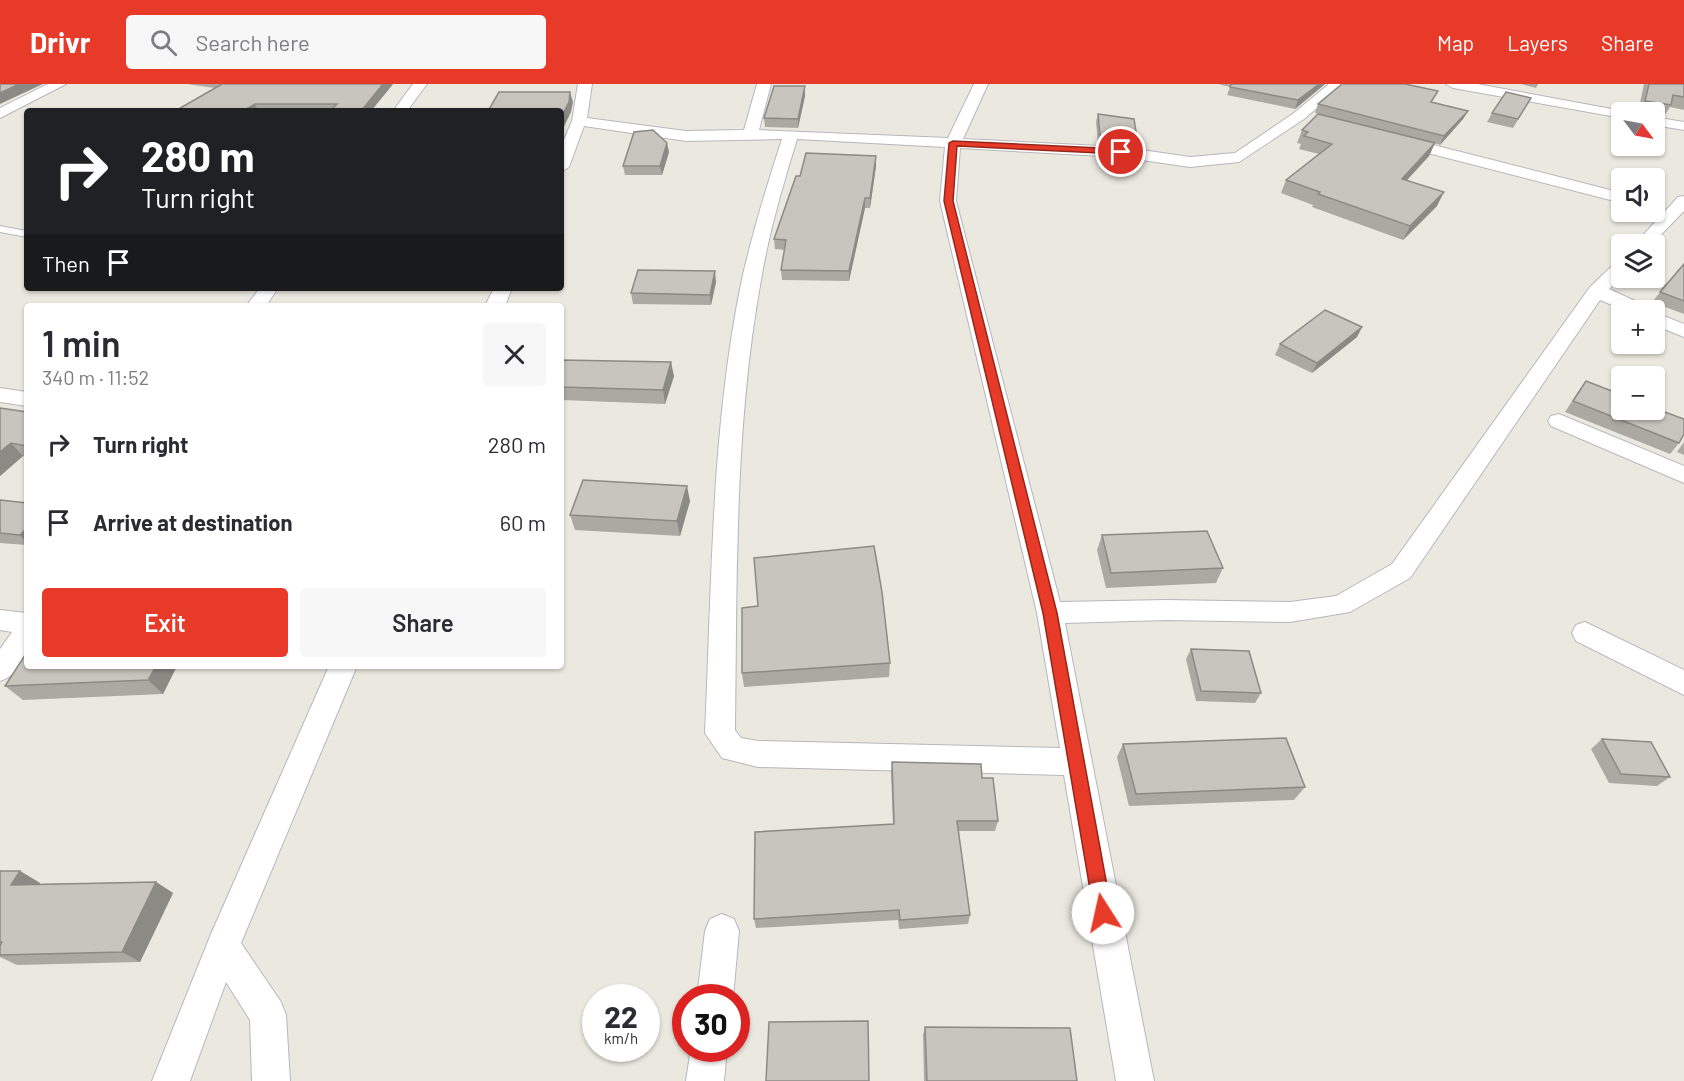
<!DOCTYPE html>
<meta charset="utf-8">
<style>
body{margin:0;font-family:Barlow,sans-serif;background:#f7f7f7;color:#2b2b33;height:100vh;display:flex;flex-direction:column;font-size:22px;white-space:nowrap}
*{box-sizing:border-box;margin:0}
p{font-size:20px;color:#7c7c81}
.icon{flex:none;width:33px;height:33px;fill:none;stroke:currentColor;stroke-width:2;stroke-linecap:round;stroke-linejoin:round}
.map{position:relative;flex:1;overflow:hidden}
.sheet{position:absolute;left:24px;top:219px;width:540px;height:366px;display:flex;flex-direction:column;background:#fff;border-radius:6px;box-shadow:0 2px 4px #0004}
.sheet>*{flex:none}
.hud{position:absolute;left:24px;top:24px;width:540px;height:183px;border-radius:6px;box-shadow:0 2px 4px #0004;background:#202124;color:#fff;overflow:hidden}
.needle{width:39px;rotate:122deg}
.buttons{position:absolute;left:1611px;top:18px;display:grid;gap:12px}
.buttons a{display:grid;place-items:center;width:54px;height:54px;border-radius:6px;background:#fff;box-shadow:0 2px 4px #0004;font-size:30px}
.speed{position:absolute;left:582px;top:900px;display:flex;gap:12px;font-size:30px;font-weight:700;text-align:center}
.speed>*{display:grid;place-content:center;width:78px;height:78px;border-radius:50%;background:#fff;box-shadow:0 2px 4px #0004;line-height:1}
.speed small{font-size:15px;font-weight:400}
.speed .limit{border:9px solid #d22;background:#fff;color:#111}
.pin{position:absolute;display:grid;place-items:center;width:51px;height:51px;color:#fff;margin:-26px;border:3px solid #fff;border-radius:50%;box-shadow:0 2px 6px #0007}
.me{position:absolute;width:66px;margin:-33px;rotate:350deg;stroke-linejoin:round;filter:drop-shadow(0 0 4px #0008)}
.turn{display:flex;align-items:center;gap:21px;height:126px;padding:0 18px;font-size:27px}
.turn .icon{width:78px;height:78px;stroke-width:2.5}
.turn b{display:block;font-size:42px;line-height:51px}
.then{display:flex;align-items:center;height:57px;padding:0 18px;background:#0003;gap:12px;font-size:22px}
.round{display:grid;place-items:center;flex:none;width:63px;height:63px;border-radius:6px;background:#f7f7f7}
.head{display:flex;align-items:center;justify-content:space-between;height:102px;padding:0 18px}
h1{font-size:36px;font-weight:600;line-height:45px}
.cta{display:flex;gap:12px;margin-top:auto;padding:12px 18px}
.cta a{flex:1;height:69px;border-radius:6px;background:#e73a28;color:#fff;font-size:24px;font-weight:600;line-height:69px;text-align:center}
.cta a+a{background:#f7f7f7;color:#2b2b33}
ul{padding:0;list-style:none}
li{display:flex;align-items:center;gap:18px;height:78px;padding:0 18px}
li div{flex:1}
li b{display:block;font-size:22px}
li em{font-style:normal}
header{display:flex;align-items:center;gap:36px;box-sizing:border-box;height:84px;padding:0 30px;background:#e73a28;color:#fff}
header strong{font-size:28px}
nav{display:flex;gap:33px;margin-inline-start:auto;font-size:21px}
.search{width:420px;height:54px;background:#f7f7f7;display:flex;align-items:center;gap:15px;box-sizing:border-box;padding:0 21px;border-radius:6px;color:#7c7c81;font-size:22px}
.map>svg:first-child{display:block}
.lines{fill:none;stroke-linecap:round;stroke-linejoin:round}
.service-casing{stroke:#b5b7bc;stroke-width:2}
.minor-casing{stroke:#b5b7bc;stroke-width:2}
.service{fill:#fff;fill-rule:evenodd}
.minor{fill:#fff;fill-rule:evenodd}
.wall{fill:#aca9a3}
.shaded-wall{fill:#8c8a85}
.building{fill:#c8c5be;stroke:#8c8a85;stroke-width:1.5}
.route{fill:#e73a28;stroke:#96261a;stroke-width:1.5}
</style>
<header>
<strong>Drivr</strong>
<div class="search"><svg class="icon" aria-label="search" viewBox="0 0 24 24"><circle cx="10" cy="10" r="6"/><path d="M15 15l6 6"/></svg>Search here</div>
<nav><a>Map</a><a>Layers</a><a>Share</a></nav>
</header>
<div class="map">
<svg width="1684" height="997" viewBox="0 0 1684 997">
<rect width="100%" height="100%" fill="#ebe9df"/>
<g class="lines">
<g class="service-casing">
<polygon id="service" points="0,142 27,147 27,153 0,148"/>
</g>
<g class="minor-casing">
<g id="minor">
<polygon points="48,0 66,0 0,34 0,24"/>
<polygon points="413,0 427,0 407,27 393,27"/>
<path d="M578,0h14l-5,34 99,13 58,-1 13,-46h14l-12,46 189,8 26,-54h14l-25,55 158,8 69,10 45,-4 59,-40 35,-29h16l-41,35 -65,43 -49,5 -69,-10 -161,-9 -4,53 104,401 106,-2 124,2 46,-6 56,-32 198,-277 26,-25 6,-1v16l-13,12 37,17 3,4h-25l-24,-10 -190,278 -60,34 -60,10 -124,-2 -101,3 89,458h-38l-52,-306 -306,-8 -36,-9 -17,-25c7,-151 6,-306 37,-454 11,-48 25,-94 40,-140l-96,2 -102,-15 -15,41 -8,5v-25l11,-26zM797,55l148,8 -5,54 97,412 23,135 -302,-7 -17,-3 -6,-8c2,-150 -1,-302 26,-450 8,-48 22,-95 36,-141z"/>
<polygon points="1446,0 1477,0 1628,28 1622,28 1622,34 1453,4"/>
<polygon points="1654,33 1684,38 1684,46 1654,41"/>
<polygon points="1398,52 1622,109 1622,119 1393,60 1390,57 1393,54"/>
<polygon points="1684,112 1684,127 1652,160 1635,160 1678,113"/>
<polygon points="260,204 278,204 266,222 246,222"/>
<polygon points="494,204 512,204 505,222 485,222"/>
<polygon points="1654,228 1684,240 1684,253 1654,241"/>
<polygon points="0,304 27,308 27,322 0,318"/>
<polygon points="1559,330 1684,382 1684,399 1551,342 1548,337 1551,332"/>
<path d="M0,526l27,3c0,27 3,58 -27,68v-32l12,-17 -12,-2z"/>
<polygon points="1585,538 1684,586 1684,611 1576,557 1572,549 1576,541"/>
<polygon points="329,582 357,582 241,859 281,918 286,931 290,997 252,997 250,936 226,898 190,997 152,997 211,850"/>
<polygon points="722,830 734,835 739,847 733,914 697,914 705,847 710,835"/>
<polygon points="691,964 727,964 724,997 686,997"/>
</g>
</g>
<use href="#service" class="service"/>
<use href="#minor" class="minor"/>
</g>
<g class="wall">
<polygon points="186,0 393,0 371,27 175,27 215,4"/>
<polygon points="1218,0 1325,0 1295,25 1227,11 1230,3"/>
<polygon points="1521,0 1538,0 1536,4"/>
<polygon points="1644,0 1684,0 1684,26 1670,23 1664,32 1654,31 1654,28 1638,28"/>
<polygon points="805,2 805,12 798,44 765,43 764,34"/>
<polygon points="1432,18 1468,27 1463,35 1440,61 1435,59 1429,72 1407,96 1437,122 1403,156 1312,123 1313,121 1281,109 1286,96 1319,70 1299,65 1301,60 1297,59 1302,46 1350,38 1315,29 1318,20"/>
<polygon points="1526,23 1513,44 1487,38 1492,29"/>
<polygon points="1098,30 1137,54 1135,63 1098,60 1096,38"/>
<polygon points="669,68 662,91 625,91 623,82"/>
<polygon points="876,82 870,124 865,124 849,197 782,196 781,186 785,166 775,165 774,155 800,92"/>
<polygon points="1684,180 1684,230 1652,218"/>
<polygon points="716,198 711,221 633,220 631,209"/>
<polygon points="1362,243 1357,253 1312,289 1275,271 1280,260"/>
<polygon points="561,276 674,292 665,320 561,316"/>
<polygon points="1586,297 1679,359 1670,370 1565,328 1578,308"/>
<polygon points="0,324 27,328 27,373 23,372 0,392"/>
<polygon points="1684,358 1684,371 1677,368"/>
<polygon points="0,416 27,419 27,461 0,459"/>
<polygon points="690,417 680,452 575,446 570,431"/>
<polygon points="1102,451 1223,484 1216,499 1106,504 1097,466"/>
<polygon points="1191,565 1261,609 1255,619 1196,617 1186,575"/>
<polygon points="890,579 889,593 744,603 742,589"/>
<polygon points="27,582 177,582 163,610 23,616 5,602"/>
<polygon points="1602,655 1670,693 1657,702 1609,699 1591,665"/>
<polygon points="1123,660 1305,703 1294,716 1129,722 1117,673"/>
<polygon points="892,678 982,694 998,737 995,747 958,747 970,831 968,840 899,845 898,836 756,844 754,835 893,740 891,689"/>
<polygon points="0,787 20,787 40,799 39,800 156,798 173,809 140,878 17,881 0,873"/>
<polygon points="925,943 1077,997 924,997 923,951"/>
</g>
<g class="shaded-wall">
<polygon points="19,0 43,0 0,20 0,9"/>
<polygon points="383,0 393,0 371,27 361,27"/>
<polygon points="1319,0 1325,0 1295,25 1298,16"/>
<polygon points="805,2 805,12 798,44 798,35"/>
<polygon points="570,8 573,18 571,28 561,49 561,33"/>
<polygon points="255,20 258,27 243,27"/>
<polygon points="1468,27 1463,35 1440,61 1444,52"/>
<polygon points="667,59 669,68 662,91 660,82"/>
<polygon points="1435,59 1429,72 1396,108 1402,95"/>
<polygon points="876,72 876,82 870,124 870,114"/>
<polygon points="1444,108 1437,122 1403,156 1410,142"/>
<polygon points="865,114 865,124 849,197 849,187"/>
<polygon points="715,187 716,198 711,221 710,211"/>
<polygon points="1362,243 1357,253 1312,289 1317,279"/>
<polygon points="671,278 674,292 665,320 663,306"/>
<polygon points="11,359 23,372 0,392 0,368"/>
<polygon points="687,402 690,417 680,452 677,437"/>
<polygon points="27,444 27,459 20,451"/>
<polygon points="156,582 177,582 163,610 148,596"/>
<polygon points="20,787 40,799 32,812 11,801"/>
<polygon points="156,798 173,809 140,878 122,868"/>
</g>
<g class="building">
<polygon points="0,0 19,0 0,9"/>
<polygon points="222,0 383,0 361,27 330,27 337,20 255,20 243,27 175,27"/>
<polygon points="1231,0 1319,0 1298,16 1230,3"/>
<polygon points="1342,0 1405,0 1438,7 1431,18 1468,27 1444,52 1318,20"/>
<polygon points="1649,0 1684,0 1684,13 1673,11 1671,21 1645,17"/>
<polygon points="774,2 805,2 798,35 764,34"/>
<polygon points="499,8 570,8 569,18 561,33 561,27 488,27"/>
<polygon points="1506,8 1531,14 1518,35 1492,29"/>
<polygon points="1098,30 1134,35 1137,54 1100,51"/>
<polygon points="1318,30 1435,59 1402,95 1444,108 1410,142 1318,110 1320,108 1286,96 1332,60 1304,52 1308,48 1302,46"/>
<polygon points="653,46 667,59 660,82 623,82 634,48"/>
<polygon points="806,69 876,72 870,114 865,114 849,187 781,186 786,156 774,155 796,92 800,92"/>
<polygon points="1684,180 1684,217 1660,208"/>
<polygon points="638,186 715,187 710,211 631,209"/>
<polygon points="432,220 431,222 378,222"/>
<polygon points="1325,226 1362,243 1317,279 1280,260"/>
<polygon points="561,276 671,278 663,306 561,303"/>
<polygon points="1586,297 1622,311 1622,326 1654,326 1654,324 1684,335 1684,350 1679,359 1573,317"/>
<polygon points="0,324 27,328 27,362 11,359 0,368"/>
<polygon points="583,396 687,402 677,437 570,431"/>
<polygon points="0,416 27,419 27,444 20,451 0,449"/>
<polygon points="1207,447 1223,484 1111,489 1102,451"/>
<polygon points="874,462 882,508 890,579 742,589 742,524 758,522 754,474"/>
<polygon points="1191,565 1249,567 1261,609 1201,607"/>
<polygon points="27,568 27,582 156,582 148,596 5,602"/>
<polygon points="1286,654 1305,703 1136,710 1123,660"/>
<polygon points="1602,655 1651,658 1670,693 1621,690"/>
<polygon points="892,678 981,680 982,694 993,694 998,737 957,737 970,831 900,836 899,826 754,835 755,748 894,740"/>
<polygon points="0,787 20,787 11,801 156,798 122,868 0,871 0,862 2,858 0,858"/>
<polygon points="868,937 869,997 766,997 769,938"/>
<polygon points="925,943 1070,944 1077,997 927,997"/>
</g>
<polygon class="route" points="953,57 1121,65 1125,68 1121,70 957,62 953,117 1057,529 1112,829 1109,835 1103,838 1097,835 1094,829 1043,529 944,117 949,59"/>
</svg>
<div class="buttons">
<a><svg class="needle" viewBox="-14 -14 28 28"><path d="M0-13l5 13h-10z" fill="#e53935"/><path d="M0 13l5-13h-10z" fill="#7c7c81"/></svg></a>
<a><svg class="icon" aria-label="sound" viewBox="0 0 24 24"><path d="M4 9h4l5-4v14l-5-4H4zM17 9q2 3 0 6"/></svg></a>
<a><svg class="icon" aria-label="layers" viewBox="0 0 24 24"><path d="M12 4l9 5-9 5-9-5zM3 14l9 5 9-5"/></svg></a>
<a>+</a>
<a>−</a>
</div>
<div class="speed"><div>22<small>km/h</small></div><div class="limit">30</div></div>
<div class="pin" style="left:1121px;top:68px;background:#d93025"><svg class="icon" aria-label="arrive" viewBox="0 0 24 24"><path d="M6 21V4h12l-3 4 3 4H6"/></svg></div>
<svg class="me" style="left:1103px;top:829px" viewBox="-20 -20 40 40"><circle r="19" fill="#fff"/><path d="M0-13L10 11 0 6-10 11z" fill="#e73a28"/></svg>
<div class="hud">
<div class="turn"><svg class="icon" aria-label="right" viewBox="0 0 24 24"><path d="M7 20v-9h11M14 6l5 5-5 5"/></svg><div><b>280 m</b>Turn right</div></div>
<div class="then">Then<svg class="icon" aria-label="arrive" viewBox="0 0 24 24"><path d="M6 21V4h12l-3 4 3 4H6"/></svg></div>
</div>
<section class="sheet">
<div class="head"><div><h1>1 min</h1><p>340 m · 11:52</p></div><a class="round"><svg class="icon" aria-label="close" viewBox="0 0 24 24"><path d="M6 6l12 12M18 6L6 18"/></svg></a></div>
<ul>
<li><svg class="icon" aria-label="right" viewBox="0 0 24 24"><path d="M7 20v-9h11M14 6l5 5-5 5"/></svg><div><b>Turn right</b></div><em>280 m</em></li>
<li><svg class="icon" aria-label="arrive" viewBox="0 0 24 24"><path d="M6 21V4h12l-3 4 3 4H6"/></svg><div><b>Arrive at destination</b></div><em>60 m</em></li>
</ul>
<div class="cta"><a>Exit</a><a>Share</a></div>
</section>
</div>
